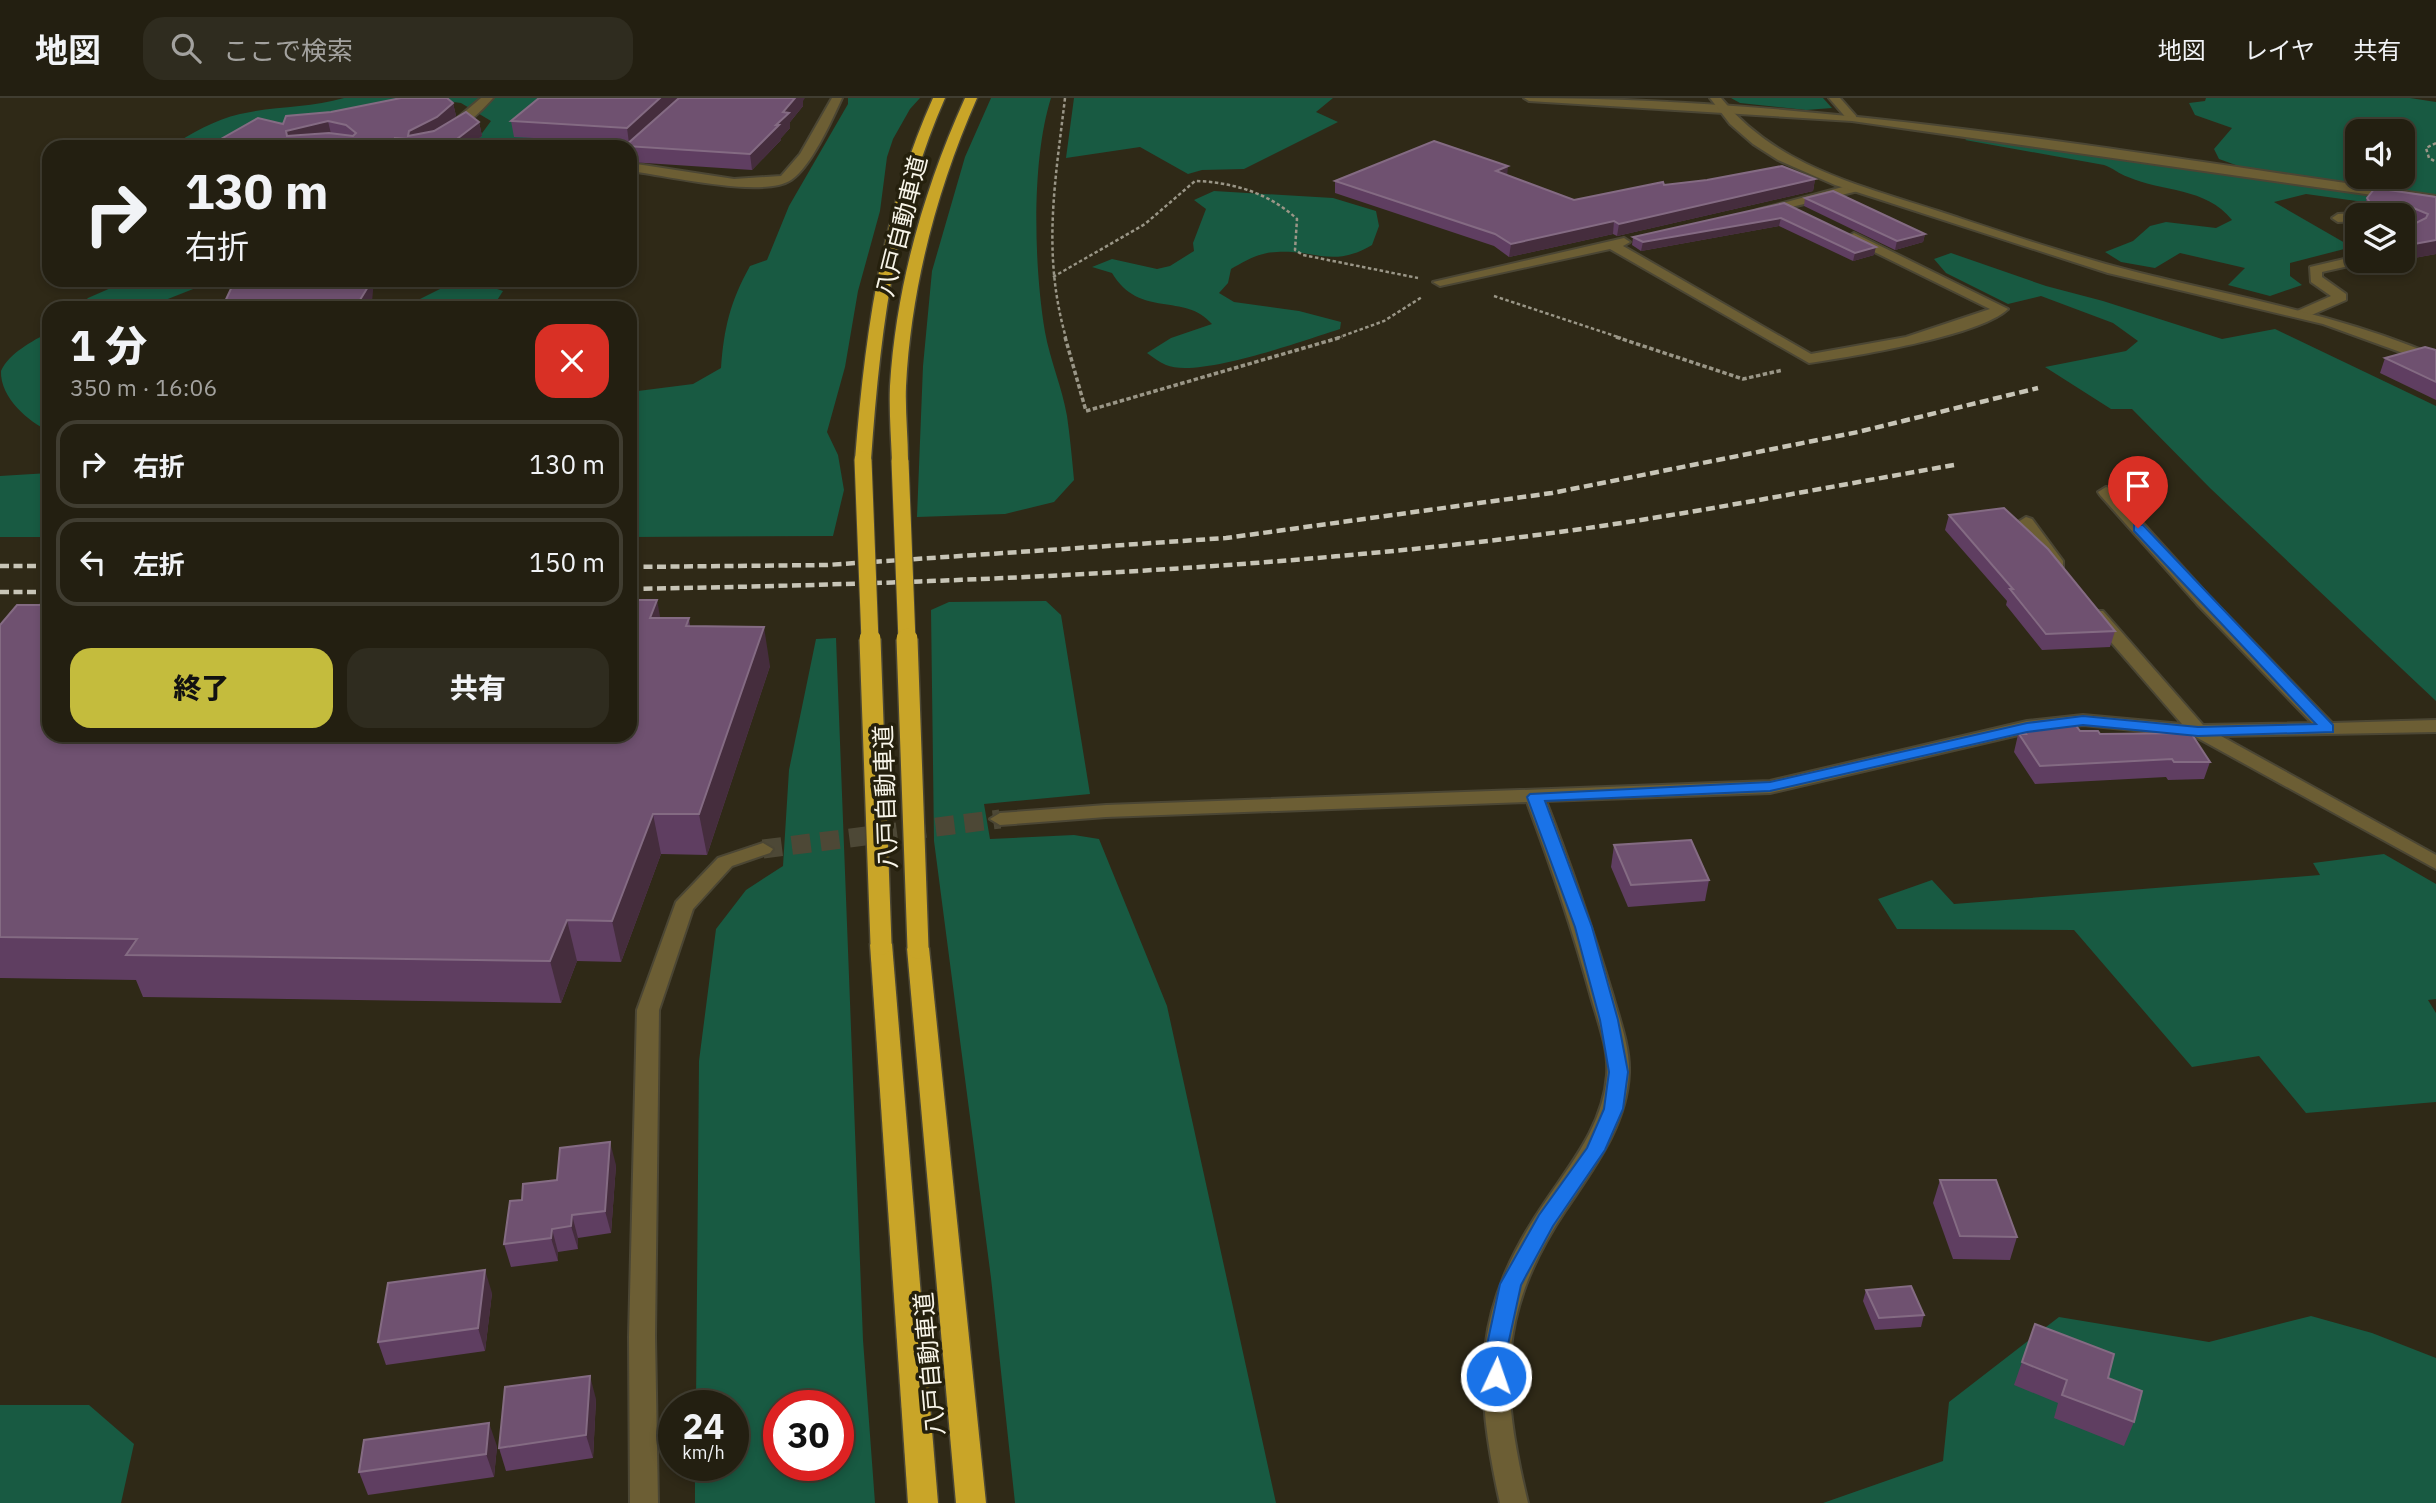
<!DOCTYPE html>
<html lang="ja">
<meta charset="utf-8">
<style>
body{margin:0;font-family:"IBM Plex Sans","Noto Sans JP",sans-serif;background:#2f2c1f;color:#f1f3f6;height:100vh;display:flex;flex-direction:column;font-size:26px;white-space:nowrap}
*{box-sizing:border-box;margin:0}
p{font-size:23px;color:#a3a29f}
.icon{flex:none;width:38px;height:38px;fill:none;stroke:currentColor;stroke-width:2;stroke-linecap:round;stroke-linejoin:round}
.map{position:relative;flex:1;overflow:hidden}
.panel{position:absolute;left:42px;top:203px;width:595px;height:441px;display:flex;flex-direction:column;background:#231f11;border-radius:21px;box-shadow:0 4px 10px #0003,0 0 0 2px #403d31}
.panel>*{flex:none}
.banner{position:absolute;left:42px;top:42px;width:595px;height:147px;border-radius:21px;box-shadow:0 4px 10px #0003,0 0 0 2px #403d31;background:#231f11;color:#f1f3f6;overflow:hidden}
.controls{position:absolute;left:2345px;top:21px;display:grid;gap:14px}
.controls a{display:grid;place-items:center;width:70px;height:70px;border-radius:14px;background:#231f11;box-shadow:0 4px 10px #0003,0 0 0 2px #403d31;font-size:35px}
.speed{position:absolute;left:658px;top:1292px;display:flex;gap:14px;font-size:35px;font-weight:700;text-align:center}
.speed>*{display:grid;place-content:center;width:91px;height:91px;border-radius:50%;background:#231f11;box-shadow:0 4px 10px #0003,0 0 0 2px #403d31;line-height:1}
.speed small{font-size:18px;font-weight:400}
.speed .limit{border:10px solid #d22;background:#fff;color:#111}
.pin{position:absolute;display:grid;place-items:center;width:60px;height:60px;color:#fff;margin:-72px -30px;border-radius:50% 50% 50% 0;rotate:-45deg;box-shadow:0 0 7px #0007}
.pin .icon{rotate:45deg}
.me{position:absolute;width:77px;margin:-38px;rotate:3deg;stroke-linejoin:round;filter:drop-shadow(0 0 5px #0008)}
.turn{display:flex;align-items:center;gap:24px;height:147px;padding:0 28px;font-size:32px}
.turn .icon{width:91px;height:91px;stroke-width:2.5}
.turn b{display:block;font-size:49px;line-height:60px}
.round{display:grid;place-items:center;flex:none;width:74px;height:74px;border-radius:21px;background:#2f2c1f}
.summary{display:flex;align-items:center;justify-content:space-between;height:119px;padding:0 28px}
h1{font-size:42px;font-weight:800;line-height:52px}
.cta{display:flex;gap:14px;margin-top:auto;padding:14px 28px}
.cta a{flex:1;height:80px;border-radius:21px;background:#c4bc3d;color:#111;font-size:28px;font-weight:800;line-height:80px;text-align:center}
.cta a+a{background:#2f2c1f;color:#f1f3f6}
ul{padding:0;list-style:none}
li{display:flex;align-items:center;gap:21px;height:88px;margin:0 14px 10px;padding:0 14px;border:4px solid #403d31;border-radius:21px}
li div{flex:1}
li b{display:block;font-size:26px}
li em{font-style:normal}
header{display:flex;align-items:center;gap:42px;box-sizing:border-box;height:98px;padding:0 35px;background:#231f11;border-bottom:2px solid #403d31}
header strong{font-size:33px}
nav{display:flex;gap:38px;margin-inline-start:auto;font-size:24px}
.search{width:490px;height:63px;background:#2f2c1f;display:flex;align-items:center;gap:18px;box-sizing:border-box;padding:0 24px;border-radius:21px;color:#a3a29f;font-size:26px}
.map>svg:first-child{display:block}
.green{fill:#185a42;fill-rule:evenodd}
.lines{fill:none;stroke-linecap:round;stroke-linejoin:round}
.minor-tunnel{stroke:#4d4836;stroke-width:19;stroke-dasharray:19 10;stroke-linecap:butt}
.service-casing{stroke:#4b4634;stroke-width:4}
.minor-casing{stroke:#4b4634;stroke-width:4}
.tertiary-casing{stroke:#4b4634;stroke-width:4}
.motorway-casing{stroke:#4b4634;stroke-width:3}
.path-far1{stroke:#9a9687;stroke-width:2.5;stroke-dasharray:3.5 2.5;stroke-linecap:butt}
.path{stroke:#9a9687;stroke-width:3.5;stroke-dasharray:4.5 2.5;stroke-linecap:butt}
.service{fill:#6c5e34;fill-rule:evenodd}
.minor{fill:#6c5e34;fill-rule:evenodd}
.tertiary{fill:#6c5e34;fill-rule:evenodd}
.motorway{fill:#c9a528;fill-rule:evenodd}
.rail{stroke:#c8c5b7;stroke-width:4.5;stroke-dasharray:9 4.5;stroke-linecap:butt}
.motorway-bridge-far1-casing{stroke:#4b4634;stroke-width:19;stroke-linecap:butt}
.motorway-bridge-casing{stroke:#4b4634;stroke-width:24;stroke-linecap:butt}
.motorway-bridge-far1{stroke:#c9a528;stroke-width:17}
.motorway-bridge{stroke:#c9a528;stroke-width:21}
.wall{fill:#5f3e61}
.shaded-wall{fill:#452d3d}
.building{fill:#6f5170;stroke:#846b83;stroke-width:2;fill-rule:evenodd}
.route{fill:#1a73e8;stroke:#114b97;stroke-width:2}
.labels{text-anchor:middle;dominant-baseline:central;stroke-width:7;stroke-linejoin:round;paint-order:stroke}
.street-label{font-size:24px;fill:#f8f5e9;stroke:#25200d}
</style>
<header>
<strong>地図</strong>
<div class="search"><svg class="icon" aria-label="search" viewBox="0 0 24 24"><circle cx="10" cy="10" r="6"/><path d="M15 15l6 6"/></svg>ここで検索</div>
<nav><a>地図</a><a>レイヤ</a><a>共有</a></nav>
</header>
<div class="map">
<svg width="2436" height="1405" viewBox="0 0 2436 1405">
<rect width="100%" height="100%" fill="#2f2917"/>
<g class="green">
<path d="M344,0h203l2,21 -13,23 15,5h-88l14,-7 14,-19 -30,-18 -30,-4 -132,25 -74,23h-55c22,-14 44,-27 70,-33 34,-8 70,-6 104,-16z"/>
<path d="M848,0h72l-10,11 -17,30 -6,18 -7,54 -22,80 -13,76 -18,65 11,23 6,35 -11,46 -203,1v-145l63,-8 28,-16c3,-40 9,-66 29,-102l17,-6 22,-54 59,-102z"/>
<path d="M991,0h60c-20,63 -17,169 -6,234 5,28 17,55 22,84 3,21 5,42 7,64l-20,22 -49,12 -88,3 6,-151 9,-95 33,-114z"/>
<polygon points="1074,0 1333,0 1316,14 1338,24 1244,71 1202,72 1188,76 1140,49 1066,60"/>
<polygon points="1731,0 1823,0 1832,10 1806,12 1740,5"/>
<path d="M2206,0h204l26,4v93l-192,-27 -25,-9 -5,-10 18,-21 -37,-13 -6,-12 16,-2zM2357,33h46v46h-46z"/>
<path d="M1970,39l466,68v7l-130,-18 -32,8 78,45 -62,16v13l12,9 -32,11 -42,-11 17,-17 -65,-15 -25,15 -34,-6 -16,-10 28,-11 17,-15 16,-4 50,6 16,-8c-26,-33 -70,-28 -104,-43 -9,-3 -15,-9 -24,-12l-139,-25z"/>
<path d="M1214,93l119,7 43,13 3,15 -7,19c-39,23 -55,5 -95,7 -17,0 -32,9 -46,17l-3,14 -9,10 15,9 65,9 42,11 -1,7c-35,11 -142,50 -174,36 -7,-3 -13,-8 -19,-12l24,-15 41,-14c-27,-32 -73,-5 -100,-51l-20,-6 20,-8 45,10 13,-3 24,-15 -1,-8 13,-34 -12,-9z"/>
<polygon points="1951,155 2046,188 2103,203 2222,241 2275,231 2436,308 2436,603 2210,390 2132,311 2111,311 2045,269 2126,253 2138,243 2113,225 2041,198 2008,206 1946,175 1934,161"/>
<polygon points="129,182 216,182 145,210 78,210 88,200"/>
<polygon points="454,184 480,185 503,193 492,210 402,210"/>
<path d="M49,234v99c-20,-9 -49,-33 -48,-60 8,-18 32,-30 48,-39z"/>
<polygon points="49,375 49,439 0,439 0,378"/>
<polygon points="1046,503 1061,517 1090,696 984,706 990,741 1074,737 1099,741 1167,908 1276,1405 1015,1405 991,1180 934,743 931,512 949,504"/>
<path d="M836,540l27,702 12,163h-180v-38h38v-60h-37l3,-344 17,-132 30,-39 37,-24 6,-96 27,-131zM779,1307h59v60h-59z"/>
<polygon points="2384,756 2436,786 2436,901 2428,902 2436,915 2436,1004 2306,1015 2259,958 2192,969 2074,832 1897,831 1878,801 1932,782 1954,806 2320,777 2313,765"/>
<polygon points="2311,1218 2372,1235 2436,1260 2436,1405 1823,1405 1943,1363 1949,1304 2059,1219 2209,1244"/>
<polygon points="0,1307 89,1307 134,1346 121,1405 0,1405"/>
</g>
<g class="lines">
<polyline class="minor-tunnel" points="763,751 1000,721"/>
<g class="service-casing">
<g id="service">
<path d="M481,0h12c-20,22 -49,49 -80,49l28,-15z"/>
<path d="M832,0h10c-10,22 -31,69 -51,82 -28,19 -127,-5 -161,-9v-8l104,16 47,-3 19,-22z"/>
<polygon points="1829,0 1840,0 1856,18 1856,22 1848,22"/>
<polygon points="2357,115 2362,117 2357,117 2357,123 2338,124 2332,120 2338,116"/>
<polygon points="2357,158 2362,165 2322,174 2322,179 2346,196 2346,202 2307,219 2297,219 2297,213 2331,198 2311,184 2310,169"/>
</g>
</g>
<g class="minor-casing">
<g id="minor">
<path d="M1524,0c306,0 610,56 912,98v8l-584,-83 -323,-20z"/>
<polygon points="1854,86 1860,90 1858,93 1763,116 1757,112"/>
<path d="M1854,135l154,76c-28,27 -157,48 -199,54l-199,-114 -170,37 -7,-4 191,-44 6,4 -7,4 188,108 95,-17 84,-28 -140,-69 -2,-3z"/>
<path d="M2106,389l6,2 97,107 123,127 104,-3v12l-215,4 215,119v14l-242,-133 -111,-11 -56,8 -257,60 -224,8c25,64 47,129 67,195 7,25 17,51 16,77 -2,53 -36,96 -64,138 -68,102 -65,176 -37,292h-28c-27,-123 -27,-195 45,-301 27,-40 58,-77 62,-127 2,-26 -9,-53 -16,-78 -18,-66 -40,-131 -64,-195l-421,15 -106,8 -10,-6 10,-6 106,-8 664,-24 257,-60 56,-6 99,9 -91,-105 -3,-4 3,-4h12l100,114 109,-2 -115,-119 -97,-109 -2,-3z"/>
<polygon points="2026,419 2032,421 2063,463 2063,469 2051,469 2018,424"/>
<polygon points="763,745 773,751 770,755 732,768 693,811 659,912 655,1239 658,1405 630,1405 629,1239 637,912 676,804 718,760"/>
</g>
</g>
<g class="tertiary-casing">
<path id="tertiary" d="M1710,0h11c55,68 137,87 217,113 67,22 134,45 202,62 101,25 201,42 296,83v9l-113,-41 -215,-51 -273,-88 -57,-25 -25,-16 -23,-20z"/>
</g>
<g class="motorway-casing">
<g id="motorway">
<path d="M933,0h12c-51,116 -65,236 -74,362l-8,5 -8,-5c10,-126 26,-246 78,-362z"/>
<path d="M965,0h12c-40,91 -66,189 -71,288 -1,25 2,50 2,75l-8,5 -8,-5c-1,-25 -3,-50 -2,-75 6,-100 34,-197 75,-288z"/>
<polygon points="881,839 889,841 892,846 938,1405 908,1405 870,846 873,841"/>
<polygon points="918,842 926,845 929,850 986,1405 956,1405 907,850 910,845"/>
</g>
</g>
<g class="path-far1">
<path d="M1065,0c-10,85 -23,156 1,240"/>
<polyline points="2436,45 2426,50 2429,60 2436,64"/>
<path d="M1053,179l92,-53 50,-43c37,1 74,12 102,38l-2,31 8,5 115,23"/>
<polyline points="1494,198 1621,240"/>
<polyline points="1337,240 1384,223 1422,199"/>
</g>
<g class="path">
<polyline points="1065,239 1086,313 1342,239"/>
<polyline points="1616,239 1743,281 1783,272"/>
</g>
<use href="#service" class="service"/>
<use href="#minor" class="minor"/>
<use href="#tertiary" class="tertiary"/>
<use href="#motorway" class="motorway"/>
<g class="rail">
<polyline points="0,468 49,468"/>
<polyline points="630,469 827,467 1226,440 1552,395 1858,334 2038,290"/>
<path d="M630,491c292,-5 585,-16 875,-50 151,-18 300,-48 449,-74"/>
<polyline points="0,494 49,494"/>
</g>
<g class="motorway-bridge-far1-casing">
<g id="motorway-bridge-far1">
<polyline points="863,362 870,543"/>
<polyline points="900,363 907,543"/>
</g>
</g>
<g class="motorway-bridge-casing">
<g id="motorway-bridge">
<polyline points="870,541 881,846"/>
<polyline points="907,541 918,850"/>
</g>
</g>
<use href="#motorway-bridge-far1" class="motorway-bridge-far1"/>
<use href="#motorway-bridge" class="motorway-bridge"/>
</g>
<g class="wall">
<polygon points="803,3 803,8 790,24 790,30 781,40 781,42 752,72 630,64 630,49 625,49 625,48 628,45 514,39 511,23"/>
<polygon points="453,5 456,18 447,26 479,24 482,38 467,49 207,49 283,26"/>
<polygon points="1507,77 1574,102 1664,87 1815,81 1813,93 1617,138 1613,136 1509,159 1494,148 1335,95 1335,83"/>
<polygon points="2436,99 2436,156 2403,162 2403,117 2357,117 2357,130 2351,127 2355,112 2363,110 2367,100"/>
<polygon points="1805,100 1925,136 1923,144 1895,152 1804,108"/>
<polygon points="1784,105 1874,157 1853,163 1779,128 1641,153 1632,147 1633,139"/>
<polygon points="2436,252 2436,302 2380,275 2385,260"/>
<polygon points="1949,417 2115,533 2110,549 2042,552 2006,507 2007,503 1945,432"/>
<polygon points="661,520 689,520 690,529 770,568 707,757 661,756 621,864 577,863 561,905 143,899 136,882 0,880 0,527"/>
<polygon points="2020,628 2100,636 2210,664 2204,681 2168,682 2166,679 2035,686 2014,654"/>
<polygon points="1614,747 1709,782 1705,803 1628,809 1611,769"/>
<polygon points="616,1067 611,1135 578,1140 578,1151 558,1154 558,1163 511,1169 504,1146 522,1102 557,1082"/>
<polygon points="1940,1082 2017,1139 2010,1162 1953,1161 1933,1105"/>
<polygon points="1866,1192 1924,1217 1921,1229 1875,1232 1863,1203"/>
<polygon points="492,1195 485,1253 386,1267 378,1244"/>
<polygon points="2035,1226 2108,1280 2134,1324 2124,1348 2054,1320 2058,1305 2014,1287"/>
<polygon points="596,1301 593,1360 506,1373 499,1350"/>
<polygon points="497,1348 494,1379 368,1397 359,1374"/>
</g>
<g class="shaded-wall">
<polygon points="660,0 679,0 629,45 627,30"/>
<polygon points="795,0 805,0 803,3 803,8 790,24 790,30 781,40 781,42 752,72 750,56 776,27 783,14"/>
<polygon points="453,5 456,18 440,32 409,41 409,33"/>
<polygon points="328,23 331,36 289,46 286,33"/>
<polygon points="479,24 482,38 467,49 454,49 453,44"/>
<polygon points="1508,68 1507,80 1496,73"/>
<polygon points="1815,81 1813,93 1617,138 1619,126"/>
<polygon points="1781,120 1779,128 1641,153 1643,144"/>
<polygon points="1614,123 1613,136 1509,159 1511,146"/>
<polygon points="1925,136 1923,144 1895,152 1897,143"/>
<polygon points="2436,142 2436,156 2403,162 2403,148"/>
<polygon points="1876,149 1874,157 1853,163 1855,155"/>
<polygon points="369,182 374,182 372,204 368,210 355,210"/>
<polygon points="657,502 664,540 650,520"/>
<polygon points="764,529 770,568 707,757 699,716"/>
<polygon points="653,716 661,756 621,864 612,823"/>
<polygon points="567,822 577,863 561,905 550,863"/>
<polygon points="610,1044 616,1067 611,1135 605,1113"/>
<polygon points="572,1117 578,1140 578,1151 571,1128"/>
<polygon points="552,1131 558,1154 558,1163 551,1140"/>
<polygon points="485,1172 492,1195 485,1253 478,1230"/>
<polygon points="590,1278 596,1301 593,1360 586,1337"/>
<polygon points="489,1325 497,1348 494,1379 486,1356"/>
</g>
<g class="building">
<path d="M401,0h46l6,5 -16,14 -28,14 -1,5 26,-5 32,-19 13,10 -26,20 -58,-4 1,9h-189l51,-29 25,6 3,-8 45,-4zM328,23l18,4 10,8 -3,3 -24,-3 -42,3 -1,-5z"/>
<polygon points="539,0 660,0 627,30 511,23"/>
<polygon points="679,0 795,0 783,14 789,15 776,27 779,27 750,56 625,48"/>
<polygon points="1434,43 1508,68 1496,73 1574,102 1663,84 1664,87 1707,82 1782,68 1815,81 1619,126 1614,123 1511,146 1495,136 1335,83"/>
<path d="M2375,90l61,9v43l-33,6v-31h-36l-12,-5 9,-2 1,-5 4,-2 -2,-3zM2406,107l22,9 -2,4 -18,9z"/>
<polygon points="1833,93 1925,136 1897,143 1805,100"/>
<polygon points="1784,105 1876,149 1855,155 1781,120 1643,144 1633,139"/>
<polygon points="235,182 369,182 368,189 355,210 222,210"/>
<polygon points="2425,249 2436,252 2436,284 2385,260"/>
<polygon points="2004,410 2048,451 2115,533 2046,536 2010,491 2013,491 1949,417"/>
<polygon points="49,497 49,637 630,637 630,502 657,502 650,520 689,520 686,528 764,529 699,716 653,716 612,823 567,822 550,863 126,857 137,841 0,839 0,527 17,507 40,507"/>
<polygon points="2075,626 2080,633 2098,633 2100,636 2191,635 2210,664 2174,664 2172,661 2040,668 2019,636 2026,636 2020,628"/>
<polygon points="1691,742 1709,782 1631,787 1614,747"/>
<polygon points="610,1044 605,1113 572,1117 571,1128 552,1131 551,1140 504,1146 510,1103 522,1102 523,1086 557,1082 560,1050"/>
<polygon points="1940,1082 1996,1082 2017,1139 1960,1138"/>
<polygon points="485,1172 478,1230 378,1244 388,1185"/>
<polygon points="1911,1188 1924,1217 1879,1220 1866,1192"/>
<polygon points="2035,1226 2114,1256 2108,1280 2142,1293 2134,1324 2062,1297 2067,1282 2022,1264"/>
<polygon points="590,1278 586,1337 499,1350 505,1289"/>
<polygon points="489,1325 486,1356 359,1374 364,1342"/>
</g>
<polygon class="route" points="2134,427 2143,427 2333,627 2333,634 2198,638 2083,627 2027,634 1770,693 1545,703 1592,829 1618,922 1628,974 1623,1011 1605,1052 1553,1128 1521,1187 1506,1256 1507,1278 1504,1284 1496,1286 1488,1284 1485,1256 1500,1186 1539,1117 1587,1050 1604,1011 1609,974 1600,922 1575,829 1527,699 1530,696 1770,684 2027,625 2083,618 2198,629 2316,626 2134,433"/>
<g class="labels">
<g class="street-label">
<text transform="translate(901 128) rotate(-76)">八戸自動車道</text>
<text transform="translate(885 699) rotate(-92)">八戸自動車道</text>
<text transform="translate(929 1266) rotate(-95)">八戸自動車道</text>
</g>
</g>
</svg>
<div class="controls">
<a><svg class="icon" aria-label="sound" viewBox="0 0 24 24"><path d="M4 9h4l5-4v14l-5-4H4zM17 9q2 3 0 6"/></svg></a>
<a><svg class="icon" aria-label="layers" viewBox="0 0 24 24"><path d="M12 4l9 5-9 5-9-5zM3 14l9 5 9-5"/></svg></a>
</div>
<div class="speed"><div>24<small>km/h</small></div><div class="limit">30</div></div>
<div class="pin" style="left:2138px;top:430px;background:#d93025"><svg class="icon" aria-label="arrive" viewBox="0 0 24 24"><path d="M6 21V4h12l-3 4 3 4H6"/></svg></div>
<svg class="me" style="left:1496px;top:1278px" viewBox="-20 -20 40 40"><circle r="17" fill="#1a73e8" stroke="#fff" stroke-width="3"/><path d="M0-11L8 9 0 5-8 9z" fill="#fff"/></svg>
<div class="banner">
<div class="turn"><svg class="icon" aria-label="right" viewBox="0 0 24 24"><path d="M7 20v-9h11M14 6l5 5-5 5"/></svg><div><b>130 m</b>右折</div></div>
</div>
<section class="panel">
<div class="summary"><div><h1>1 分</h1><p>350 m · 16:06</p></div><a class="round" style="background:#d93025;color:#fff"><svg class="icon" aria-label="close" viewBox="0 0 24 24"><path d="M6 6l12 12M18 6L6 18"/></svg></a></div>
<ul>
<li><svg class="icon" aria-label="right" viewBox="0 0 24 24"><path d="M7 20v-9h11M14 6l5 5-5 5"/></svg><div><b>右折</b></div><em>130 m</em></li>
<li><svg class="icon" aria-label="left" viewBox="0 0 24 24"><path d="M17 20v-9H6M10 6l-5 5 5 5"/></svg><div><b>左折</b></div><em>150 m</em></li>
</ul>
<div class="cta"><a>終了</a><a>共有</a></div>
</section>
</div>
